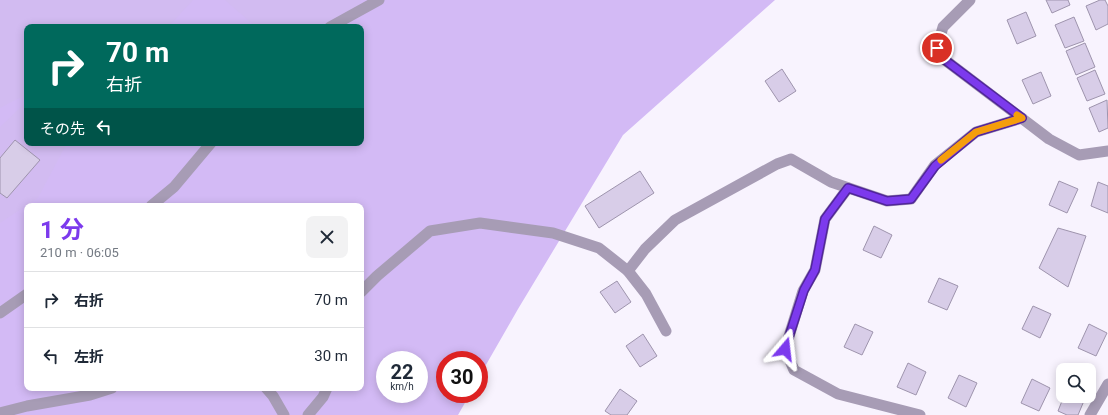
<!DOCTYPE html>
<html lang="ja">
<meta charset="utf-8">
<style>
body{margin:0;font-family:Roboto,"Noto Sans JP",sans-serif;background:#f2f2f3;color:#1f2937;height:100vh;display:flex;flex-direction:column;font-size:15px;white-space:nowrap}
*{box-sizing:border-box;margin:0}
p{font-size:13px;color:#747a83}
.icon{flex:none;width:22px;height:22px;fill:none;stroke:currentColor;stroke-width:2;stroke-linecap:round;stroke-linejoin:round}
.map{position:relative;flex:1;overflow:hidden}
.drawer{position:absolute;left:24px;top:203px;width:340px;height:188px;display:flex;flex-direction:column;background:#fff;border-radius:8px;box-shadow:0 2px 10px #0003}
.drawer>*{flex:none}
.banner{position:absolute;left:24px;top:24px;width:340px;height:122px;border-radius:8px;box-shadow:0 2px 10px #0003;background:#00695c;color:#fff;overflow:hidden}
.buttons{position:absolute;left:1056px;top:363px;display:grid;gap:8px}
.buttons a{display:grid;place-items:center;width:40px;height:40px;border-radius:8px;background:#fff;box-shadow:0 2px 10px #0003;font-size:20px}
.speed{position:absolute;left:376px;top:351px;display:flex;gap:8px;font-size:20px;font-weight:700;text-align:center}
.speed>*{display:grid;place-content:center;width:52px;height:52px;border-radius:50%;background:#fff;box-shadow:0 2px 10px #0003;line-height:1}
.speed small{font-size:10px;font-weight:400}
.speed .limit{border:6px solid #d22;background:#fff;color:#111}
.pin{position:absolute;display:grid;place-items:center;width:34px;height:34px;color:#fff;margin:-17px;border:2px solid #fff;border-radius:50%;box-shadow:0 1px 4px #0007}
.me{position:absolute;width:44px;margin:-22px;rotate:17deg;stroke-linejoin:round;filter:drop-shadow(0 0 3px #0008)}
.turn{display:flex;align-items:center;gap:14px;height:84px;padding:0 16px;font-size:18px}
.turn .icon{width:52px;height:52px;stroke-width:2.5}
.turn b{display:block;font-size:28px;line-height:34px}
.then{display:flex;align-items:center;height:38px;padding:0 16px;background:#0003;gap:8px;font-size:15px}
.round{display:grid;place-items:center;flex:none;width:42px;height:42px;border-radius:8px;background:#f2f2f3}
.head{display:flex;align-items:center;justify-content:space-between;height:68px;padding:0 16px}
h1{font-size:24px;font-weight:700;line-height:30px;color:#7c3aed}
ul{padding:0;list-style:none}
li{display:flex;align-items:center;gap:12px;height:56px;padding:0 16px;border-top:1px solid #e0e1e3}
li div{flex:1}
li b{display:block;font-size:15px}
li em{font-style:normal}
.map>svg:first-child{display:block}
.green{fill:#d2bbf1}
.forest{fill:#d3baf5;fill-rule:evenodd}
.building{fill:#d8cde8;stroke:#9e94ad}
.lines{fill:none;stroke-linecap:round;stroke-linejoin:round}
.minor{stroke:#a79cb5;stroke-width:11}
.route-casing{stroke:#51269a;stroke-width:10}
.route{stroke:#7c3aed;stroke-width:7}
.slow{stroke:#f59e0b;stroke-width:7}
</style>
<div class="map">
<svg width="1108" height="415" viewBox="0 0 1108 415">
<rect width="100%" height="100%" fill="#f8f3fe"/>
<polygon class="green" points="0,0 372,0 351,27 27,27 27,143 259,143 27,206 0,342"/>
<g class="forest">
<polygon points="193,0 225,0 256,27 168,27"/>
<path d="M362,0h413l-152,135 -105,174 -39,68v-17h-34v34h25l-12,21h-458v-192l38,-25 29,-55h294v-116h-18zM27,206h334v182h-334zM385,360h34v34h-34z"/>
<polygon points="27,94 27,101 0,127 0,108"/>
</g>
<g class="building">
<polygon points="1046,0 1068,0 1070,5 1052,13"/>
<polygon points="1100,0 1105,0 1108,6 1108,24 1096,30 1086,6"/>
<polygon points="1026,12 1036,36 1017,44 1007,20"/>
<polygon points="1074,17 1084,41 1065,48 1055,25"/>
<polygon points="1085,43 1095,67 1076,75 1066,51"/>
<polygon points="782,69 796,91 779,102 765,81"/>
<polygon points="1095,70 1105,94 1087,101 1077,78"/>
<polygon points="1041,72 1051,96 1033,104 1022,80"/>
<polygon points="1107,100 1108,128 1099,132 1089,108"/>
<polygon points="15,140 40,160 7,198 0,193 0,158"/>
<polygon points="640,171 654,193 599,228 585,206"/>
<polygon points="1059,181 1078,189 1067,213 1049,205"/>
<polygon points="1098,182 1108,186 1108,213 1091,206"/>
<polygon points="874,226 892,235 881,258 863,250"/>
<polygon points="1058,228 1086,236 1068,287 1039,268"/>
<polygon points="939,278 958,286 947,310 928,302"/>
<polygon points="617,281 631,302 615,313 600,292"/>
<polygon points="1033,306 1051,314 1040,338 1022,329"/>
<polygon points="855,324 873,332 862,355 844,347"/>
<polygon points="1089,324 1107,333 1096,356 1078,348"/>
<polygon points="643,334 657,356 640,367 626,346"/>
<polygon points="908,363 926,372 916,395 897,387"/>
<polygon points="959,375 977,383 966,407 948,398"/>
<polygon points="1032,379 1050,388 1039,411 1021,403"/>
<polygon points="620,389 637,401 627,415 611,415 605,411"/>
<polygon points="1064,396 1086,396 1078,415 1067,415 1058,411"/>
</g>
<g class="lines">
<g class="minor">
<polyline points="970,0 943,27 937,48 945,60 1049,139 1079,155 1108,151"/>
<polyline points="330,27 379,0"/>
<polyline points="848,188 825,219 815,270 803,291 785,349 794,370 838,394 920,415"/>
<polyline points="151,206 174,187 211,143"/>
<polyline points="628,271 645,249 675,220 777,164 791,159 831,182 887,201 911,199 935,165 976,132 1022,118"/>
<polyline points="361,292 377,276 430,231 480,223 553,233 599,248 628,271 646,294 666,331"/>
<polyline points="0,313 27,294"/>
<polyline points="266,388 273,396 284,415"/>
<polyline points="0,413 27,406 90,395 112,388"/>
<polyline points="308,415 323,397 327,388"/>
<polyline points="1090,415 1108,384"/>
</g>
</g>
<g class="lines">
<g class="route-casing">
<polyline id="route" points="785,349 804,290 815,270 825,219 848,188 887,201 911,199 935,166 976,132 1022,118 945,60 937,48"/>
</g>
<use href="#route" class="route"/>
<polyline class="slow" points="941,160 976,132 1022,118 1017,115"/>
</g>
</svg>
<div class="buttons">
<a><svg class="icon" aria-label="search" viewBox="0 0 24 24"><circle cx="10" cy="10" r="6"/><path d="M15 15l6 6"/></svg></a>
</div>
<div class="speed"><div>22<small>km/h</small></div><div class="limit">30</div></div>
<div class="pin" style="left:937px;top:48px;background:#d93025"><svg class="icon" aria-label="arrive" viewBox="0 0 24 24"><path d="M6 21V4h12l-3 4 3 4H6"/></svg></div>
<svg class="me" style="left:785px;top:349px" viewBox="-20 -20 40 40"><path d="M0-17L14 15 0 8-14 15z" fill="#7c3aed" stroke="#fff" stroke-width="4"/></svg>
<div class="banner">
<div class="turn"><svg class="icon" aria-label="right" viewBox="0 0 24 24"><path d="M7 20v-9h11M14 6l5 5-5 5"/></svg><div><b>70 m</b>右折</div></div>
<div class="then">その先<svg class="icon" aria-label="left" viewBox="0 0 24 24"><path d="M17 20v-9H6M10 6l-5 5 5 5"/></svg></div>
</div>
<section class="drawer">
<div class="head"><div><h1>1 分</h1><p>210 m · 06:05</p></div><a class="round"><svg class="icon" aria-label="close" viewBox="0 0 24 24"><path d="M6 6l12 12M18 6L6 18"/></svg></a></div>
<ul>
<li><svg class="icon" aria-label="right" viewBox="0 0 24 24"><path d="M7 20v-9h11M14 6l5 5-5 5"/></svg><div><b>右折</b></div><em>70 m</em></li>
<li><svg class="icon" aria-label="left" viewBox="0 0 24 24"><path d="M17 20v-9H6M10 6l-5 5 5 5"/></svg><div><b>左折</b></div><em>30 m</em></li>
</ul>
</section>
</div>
